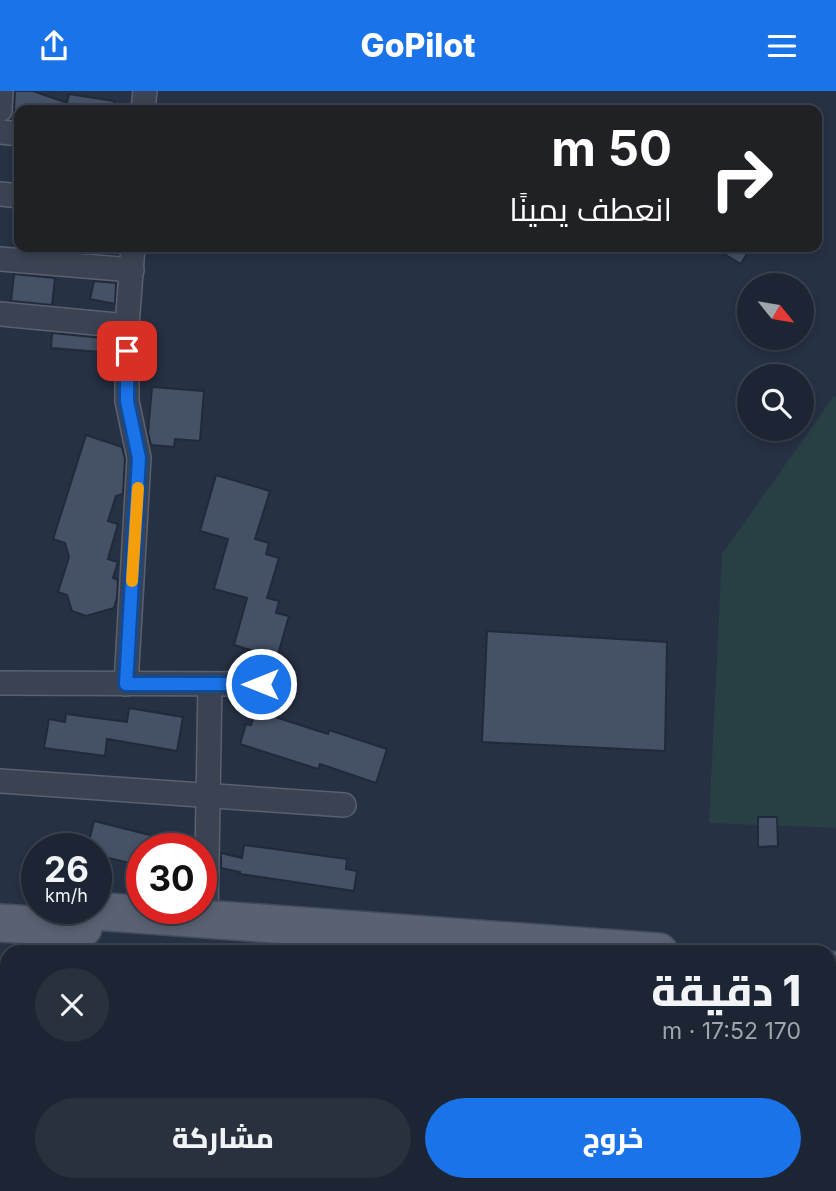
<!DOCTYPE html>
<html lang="ar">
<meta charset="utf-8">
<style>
body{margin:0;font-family:Inter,Cairo,sans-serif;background:#29313f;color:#f1f3f6;direction:rtl;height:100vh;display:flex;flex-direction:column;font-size:26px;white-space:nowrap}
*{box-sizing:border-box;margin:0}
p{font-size:23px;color:#a0a5ac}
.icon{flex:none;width:38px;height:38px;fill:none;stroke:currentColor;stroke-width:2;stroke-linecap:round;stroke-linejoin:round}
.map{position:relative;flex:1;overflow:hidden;direction:ltr}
.drawer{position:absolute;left:0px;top:854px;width:836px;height:247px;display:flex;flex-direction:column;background:#1c2533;border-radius:21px 21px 0 0;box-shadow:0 4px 10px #0003,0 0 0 2px #3a424e;direction:rtl}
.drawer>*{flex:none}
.hud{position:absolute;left:14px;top:14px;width:808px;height:147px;border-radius:14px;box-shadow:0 4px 10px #0003,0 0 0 2px #3a424e;direction:rtl;background:#202124;color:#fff;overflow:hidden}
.needle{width:46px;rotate:120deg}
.tools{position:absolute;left:737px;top:182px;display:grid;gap:14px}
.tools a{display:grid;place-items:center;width:77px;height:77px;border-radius:50%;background:#1c2533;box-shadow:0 4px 10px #0003,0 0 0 2px #3a424e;font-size:35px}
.speed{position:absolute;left:21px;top:742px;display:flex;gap:14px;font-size:35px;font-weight:700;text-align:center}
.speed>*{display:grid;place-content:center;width:91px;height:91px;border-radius:50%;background:#1c2533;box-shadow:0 4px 10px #0003,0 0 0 2px #3a424e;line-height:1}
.speed small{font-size:18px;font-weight:400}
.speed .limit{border:10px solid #d22;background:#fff;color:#111}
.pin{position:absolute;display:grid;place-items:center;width:60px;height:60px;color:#fff;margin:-30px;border-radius:14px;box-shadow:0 4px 10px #0006}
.me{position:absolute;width:77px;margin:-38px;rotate:270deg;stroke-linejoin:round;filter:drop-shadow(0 0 5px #0008)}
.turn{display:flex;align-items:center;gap:24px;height:147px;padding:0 35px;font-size:32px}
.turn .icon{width:91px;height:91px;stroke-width:2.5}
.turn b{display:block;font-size:49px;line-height:60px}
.round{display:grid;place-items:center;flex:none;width:74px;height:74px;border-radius:37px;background:#29313f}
.summary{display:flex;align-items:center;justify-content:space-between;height:119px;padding:0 35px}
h1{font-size:42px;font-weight:800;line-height:52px}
.cta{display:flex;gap:14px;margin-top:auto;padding:14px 35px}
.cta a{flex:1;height:80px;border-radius:42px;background:#1a73e8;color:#fff;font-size:28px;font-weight:800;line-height:80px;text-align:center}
.cta a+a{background:#29313f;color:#f1f3f6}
header{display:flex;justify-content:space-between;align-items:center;height:91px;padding:0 35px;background:#1a73e8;color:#fff;font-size:32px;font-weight:800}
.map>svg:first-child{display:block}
.green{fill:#284044}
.building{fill:#455166;stroke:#212a3a;stroke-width:2}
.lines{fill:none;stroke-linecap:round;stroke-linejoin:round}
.service-casing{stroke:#596170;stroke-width:16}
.minor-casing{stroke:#596170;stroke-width:26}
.primary-casing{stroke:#444c5c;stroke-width:40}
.service{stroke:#3b4353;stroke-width:12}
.minor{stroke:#3b4353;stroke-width:23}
.primary{stroke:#596273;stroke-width:37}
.route-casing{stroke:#114b97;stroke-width:18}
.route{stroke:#1a73e8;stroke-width:12}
.slow{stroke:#f59e0b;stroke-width:12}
</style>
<header><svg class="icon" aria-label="menu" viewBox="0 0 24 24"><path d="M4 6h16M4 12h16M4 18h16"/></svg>GoPilot<svg class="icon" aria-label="share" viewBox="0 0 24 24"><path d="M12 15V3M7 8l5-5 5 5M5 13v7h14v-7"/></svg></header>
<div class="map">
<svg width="836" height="1100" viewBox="0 0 836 1100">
<rect width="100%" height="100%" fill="#263144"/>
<polygon class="green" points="834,305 836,306 836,737 709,732 722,463"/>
<g class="building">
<polygon points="15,0 33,0 67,12 69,3 114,10 113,19 14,19"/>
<polygon points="712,156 751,156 741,173"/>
<polygon points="14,183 55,187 52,214 11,210"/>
<polygon points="94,190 116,192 115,213 90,208"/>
<polygon points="52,242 113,248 113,262 51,257"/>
<polygon points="152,296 204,300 200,350 175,348 174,356 151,354 148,342"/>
<polygon points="86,344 122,356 125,368 123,403 116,405 108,430 118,433 108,468 118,471 113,487 118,489 117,507 114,517 86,525 72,520 67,504 58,501 69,466 65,452 53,448"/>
<polygon points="216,384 270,400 255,448 269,452 266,463 279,467 267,507 279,510 276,522 289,525 277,567 234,554 247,507 214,498 228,448 200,440"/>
<polygon points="487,540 667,551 665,660 482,651"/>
<polygon points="129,617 183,626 177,660 107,648 105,665 44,657 49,628 65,631 66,623 127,631"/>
<polygon points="256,620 328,643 329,639 387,658 376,692 320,673 318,678 240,653 246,633 251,634"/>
<polygon points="758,726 777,726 778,755 758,756"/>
<polygon points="94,730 182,752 181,758 142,758 142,775 96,764 96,758 87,758"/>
<polygon points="244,754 347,768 346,778 357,780 354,800 240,783 240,781 221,777 221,762 242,767"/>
</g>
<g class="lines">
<g class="service-casing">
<polyline id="service" points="830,903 836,904"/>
</g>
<g class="minor-casing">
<g id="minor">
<polyline points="0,19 1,0"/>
<polyline points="143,19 145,0"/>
<polyline points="0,41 19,43"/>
<polyline points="0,103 19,105"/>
<polyline points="0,168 132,179"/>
<polyline points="0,223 127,235"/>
<polyline points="0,592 261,593"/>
<polyline points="126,593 139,367 127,310 127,235 133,156"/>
<polyline points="0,690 344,714"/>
<polyline points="206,828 210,593"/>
<polyline points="321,1100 321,1094"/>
</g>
</g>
<g class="primary-casing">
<g id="primary">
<polyline points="52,817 659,861"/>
<polyline points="0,832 83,837"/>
<polyline points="830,879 836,880"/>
</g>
</g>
<use href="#service" class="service"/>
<use href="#minor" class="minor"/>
<use href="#primary" class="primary"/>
</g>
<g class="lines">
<g class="route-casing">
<polyline id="route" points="127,260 127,310 139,367 126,593 261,593"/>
</g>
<use href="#route" class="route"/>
<polyline class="slow" points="132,490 138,397"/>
</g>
</svg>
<div class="tools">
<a><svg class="needle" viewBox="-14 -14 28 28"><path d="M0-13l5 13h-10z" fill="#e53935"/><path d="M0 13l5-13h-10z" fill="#a0a5ac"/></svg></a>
<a><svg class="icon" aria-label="search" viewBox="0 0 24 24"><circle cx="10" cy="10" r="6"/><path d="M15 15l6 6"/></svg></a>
</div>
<div class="speed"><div>26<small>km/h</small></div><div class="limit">30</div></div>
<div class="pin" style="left:127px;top:260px;background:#d93025"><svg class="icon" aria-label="arrive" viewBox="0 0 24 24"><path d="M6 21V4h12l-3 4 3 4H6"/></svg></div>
<svg class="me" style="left:261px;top:593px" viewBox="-20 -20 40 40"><circle r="17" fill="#1a73e8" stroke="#fff" stroke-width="3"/><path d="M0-11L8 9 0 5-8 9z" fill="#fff"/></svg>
<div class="hud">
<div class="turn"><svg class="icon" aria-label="right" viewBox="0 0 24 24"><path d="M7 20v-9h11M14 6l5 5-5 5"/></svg><div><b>50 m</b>انعطف يمينًا</div></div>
</div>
<section class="drawer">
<div class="summary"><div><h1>1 دقيقة</h1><p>170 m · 17:52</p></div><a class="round"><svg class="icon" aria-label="close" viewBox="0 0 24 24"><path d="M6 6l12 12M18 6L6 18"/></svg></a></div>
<div class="cta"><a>خروج</a><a>مشاركة</a></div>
</section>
</div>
